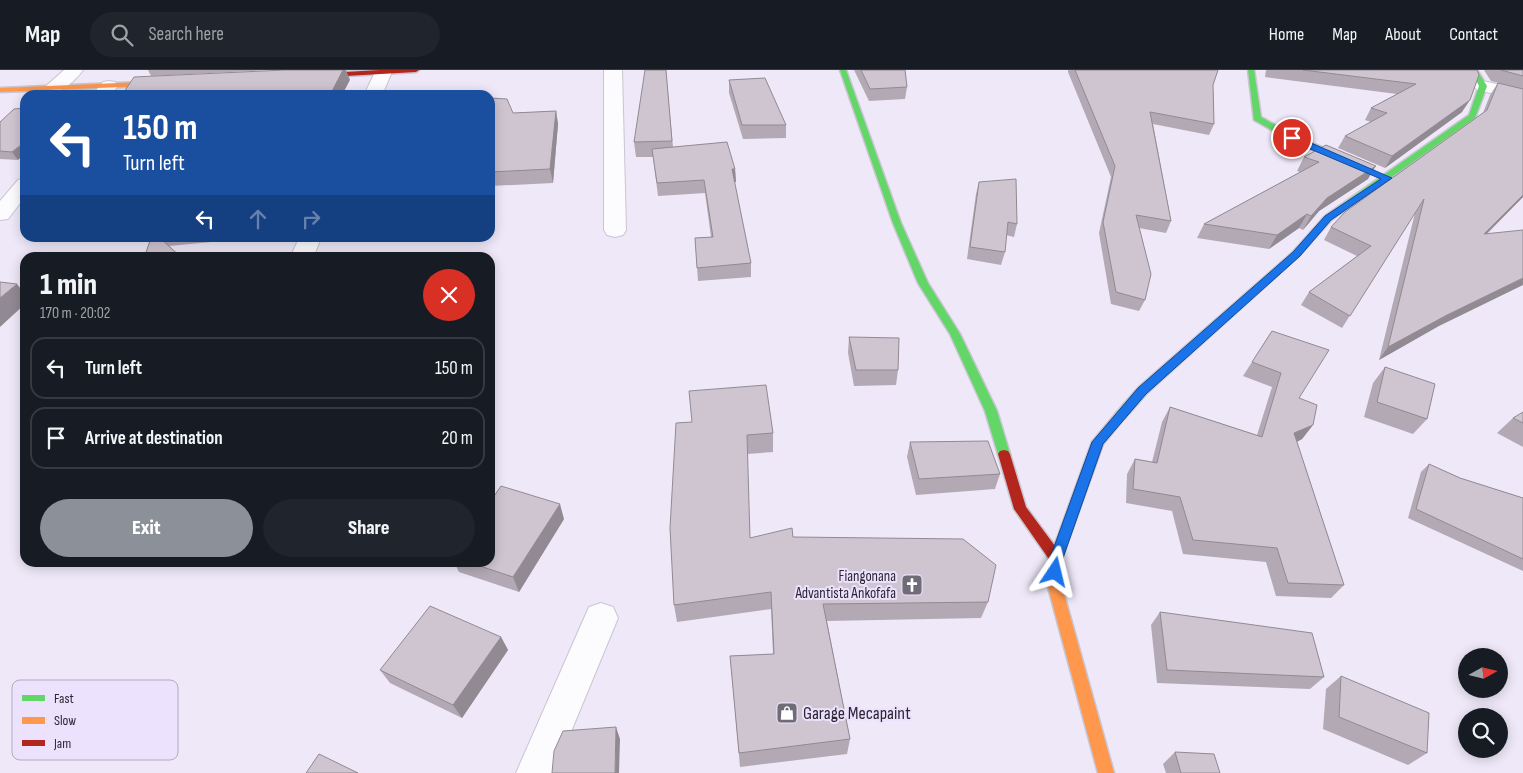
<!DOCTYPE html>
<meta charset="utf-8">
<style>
body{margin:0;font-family:"Sofia Sans Condensed",sans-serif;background:#20242c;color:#f1f3f6;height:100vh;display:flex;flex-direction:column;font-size:19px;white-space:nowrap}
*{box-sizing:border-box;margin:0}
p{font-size:16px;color:#9ea1a6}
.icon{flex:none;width:28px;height:28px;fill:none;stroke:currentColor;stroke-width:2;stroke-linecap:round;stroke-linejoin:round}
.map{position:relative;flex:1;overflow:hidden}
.details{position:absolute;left:20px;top:182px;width:475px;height:315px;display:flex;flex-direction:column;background:#171b24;border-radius:15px;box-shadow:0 2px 12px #0003}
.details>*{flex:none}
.top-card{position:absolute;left:20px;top:20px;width:475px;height:152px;border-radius:15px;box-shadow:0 2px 12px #0003;background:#1a4fa0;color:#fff;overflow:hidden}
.needle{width:32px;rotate:82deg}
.fabs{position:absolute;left:1458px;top:578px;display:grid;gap:10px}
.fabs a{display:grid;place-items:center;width:50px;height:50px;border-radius:50%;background:#171b24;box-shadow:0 2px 12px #0003;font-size:25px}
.pin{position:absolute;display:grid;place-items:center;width:42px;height:42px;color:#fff;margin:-21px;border:2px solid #fff;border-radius:50%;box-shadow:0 1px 5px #0007}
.me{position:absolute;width:55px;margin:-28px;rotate:10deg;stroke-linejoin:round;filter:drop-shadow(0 0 4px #0008)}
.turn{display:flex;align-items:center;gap:18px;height:105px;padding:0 20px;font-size:22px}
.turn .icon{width:65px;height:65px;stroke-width:2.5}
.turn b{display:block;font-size:35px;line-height:42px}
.lanes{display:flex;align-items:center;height:48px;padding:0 20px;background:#0003;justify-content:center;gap:25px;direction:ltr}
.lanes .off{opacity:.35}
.round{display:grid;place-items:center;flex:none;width:52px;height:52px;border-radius:26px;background:#20242c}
.headline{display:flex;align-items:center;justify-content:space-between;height:85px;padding:0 20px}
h1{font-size:30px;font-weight:800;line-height:38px}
.action{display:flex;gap:10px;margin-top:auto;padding:10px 20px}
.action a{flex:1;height:58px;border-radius:30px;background:#8c9099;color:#fff;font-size:20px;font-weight:800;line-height:58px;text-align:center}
.action a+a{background:#20242c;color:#f1f3f6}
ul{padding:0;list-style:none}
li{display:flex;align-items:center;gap:15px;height:62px;margin:0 10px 8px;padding:0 10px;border:2px solid #363941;border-radius:15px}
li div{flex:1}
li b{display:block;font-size:19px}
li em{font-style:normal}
header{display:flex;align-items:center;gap:30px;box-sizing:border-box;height:70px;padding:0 25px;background:#171b24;border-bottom:1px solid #363941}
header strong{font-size:24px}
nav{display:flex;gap:28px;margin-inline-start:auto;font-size:18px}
.search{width:350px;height:45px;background:#20242c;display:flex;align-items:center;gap:12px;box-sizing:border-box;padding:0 18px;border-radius:28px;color:#9ea1a6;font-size:19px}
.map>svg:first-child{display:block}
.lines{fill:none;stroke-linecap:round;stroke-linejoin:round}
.street-casing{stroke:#c9c5d1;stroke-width:2}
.fast-casing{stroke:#c9c5d1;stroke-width:3}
.slow-casing{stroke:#c9c5d1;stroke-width:3}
.jam-casing{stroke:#c9c5d1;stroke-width:3}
.street{fill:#fcfcfe;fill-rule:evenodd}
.fast{fill:#63d668;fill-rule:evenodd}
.slow{fill:#ff974d;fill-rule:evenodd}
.jam{fill:#b3261e;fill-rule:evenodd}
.wall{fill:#b2a9b4}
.shaded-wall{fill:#918a92}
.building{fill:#cfc5d1;stroke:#918a92}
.route{fill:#1a73e8;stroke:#114b97}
.labels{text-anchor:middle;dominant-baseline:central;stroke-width:4;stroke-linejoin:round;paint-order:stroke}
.poi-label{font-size:15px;fill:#2b2732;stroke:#ece2fe;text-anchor:end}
.near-poi-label{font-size:18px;fill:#2b2732;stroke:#ece2fe;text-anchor:start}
.key{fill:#ece2fe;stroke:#b2aac1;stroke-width:1}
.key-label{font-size:14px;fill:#2b2732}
</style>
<header>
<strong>Map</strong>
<div class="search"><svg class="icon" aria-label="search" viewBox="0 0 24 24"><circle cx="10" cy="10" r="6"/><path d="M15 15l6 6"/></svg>Search here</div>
<nav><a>Home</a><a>Map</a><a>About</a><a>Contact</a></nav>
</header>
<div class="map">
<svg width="1523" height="703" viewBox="0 0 1523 703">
<rect width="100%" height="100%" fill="#eee8f8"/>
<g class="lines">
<g class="street-casing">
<g id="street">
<path d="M64,0h19c-8,11 -22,24 -35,21l-3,-4z"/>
<polygon points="376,0 390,0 392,2 382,25 364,25"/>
<polygon points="604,0 622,0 626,160 623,165 615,167 607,165 604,160"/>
<polygon points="109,11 115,12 118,16 111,25 92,25 103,12"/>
<polygon points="1483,11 1523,20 1523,30 1477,20 1474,16 1477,12"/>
<polygon points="25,108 25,127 8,149 0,150 0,131 18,110"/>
<polygon points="299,168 321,168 313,188 290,188"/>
<polygon points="601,533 613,537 618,548 554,703 516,703 589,537"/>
</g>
</g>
<g class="fast-casing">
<g id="fast">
<polygon points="840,0 846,0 901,153 928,213 960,264 997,341 1010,384 1008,387 1000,387 998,384 985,341 950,264 918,213 893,153"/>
<polygon points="1248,0 1254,0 1261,47 1295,66 1357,92 1357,96 1351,96 1289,70 1254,50"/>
<polygon points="1471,0 1477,0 1487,16 1475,48 1331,150 1299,186 1146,324 1125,348 1117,348 1115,345 1117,342 1138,318 1293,182 1325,146 1469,45 1479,16"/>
</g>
</g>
<g class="slow-casing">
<g id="slow">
<polygon points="166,11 170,13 169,15 0,22 0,18"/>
<polygon points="1121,341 1127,345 1103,374 1062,488 1062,517 1114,703 1098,703 1048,517 1050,488 1092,372 1117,342"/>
</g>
</g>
<g class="jam-casing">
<g id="jam">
<polygon points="379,0 419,0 416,2 311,8 307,6 311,4"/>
<polygon points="1004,380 1008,381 1010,384 1026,437 1061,484 1062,488 1061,492 1056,494 1051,492 1014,439 998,384 1000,381"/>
</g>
</g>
<use href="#street" class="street"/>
<use href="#fast" class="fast"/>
<use href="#slow" class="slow"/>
<use href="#jam" class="jam"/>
</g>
<g class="wall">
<polygon points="148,0 270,0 151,6"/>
<polygon points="666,0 673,77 735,99 736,112 734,112 751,193 751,207 698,211 695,168 711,167 705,123 658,126 653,87 636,87 634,72"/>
<polygon points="854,0 905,0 907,17 905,29 869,31"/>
<polygon points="1068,0 1218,0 1213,15 1214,54 1209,65 1153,54 1171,151 1166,163 1139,158 1145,230 1139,241 1111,234 1099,163 1111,107 1068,2"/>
<polygon points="1266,0 1477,0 1462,42 1385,98 1338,78 1345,66 1371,52 1365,50 1371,38 1397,24 1265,7"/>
<polygon points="1484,0 1523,0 1523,127 1487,164 1437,257 1379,290 1415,143 1342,258 1301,235 1309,222 1357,186 1324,170 1331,157 1483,43 1490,25 1498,13 1506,15 1491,11"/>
<polygon points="729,10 786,55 786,68 743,69 729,23"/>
<polygon points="490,28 513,43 556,41 558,54 553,113 490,116"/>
<polygon points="0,52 18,90 0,89"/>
<polygon points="1326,75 1368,109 1319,141 1303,160 1299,158 1269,179 1197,168 1204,154 1300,102 1297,101 1304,87"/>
<polygon points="979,112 1017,154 1014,167 1006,165 1005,182 1001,195 967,189 976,124"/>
<polygon points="151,168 233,168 232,170 169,176"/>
<polygon points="1272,261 1299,328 1313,355 1302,369 1297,372 1344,515 1331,528 1276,526 1266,492 1183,484 1172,441 1126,433 1127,404 1135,389 1152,392 1162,352 1170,337 1257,365 1272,317 1243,306"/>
<polygon points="849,267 898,300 896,315 854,316 848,283"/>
<polygon points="1385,297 1427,349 1413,364 1364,347 1373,313"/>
<polygon points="1523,342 1523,377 1497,363 1513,348"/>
<polygon points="692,352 773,363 773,382 747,384 750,468 793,467 988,532 981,548 827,551 850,669 847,684 740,697 730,586 773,584 771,539 677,552 674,535"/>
<polygon points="910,372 1000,404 995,419 916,425 907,387"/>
<polygon points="1429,394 1460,408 1523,428 1523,501 1408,448 1421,402"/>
<polygon points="564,449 519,522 459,502 454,492 490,492"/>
<polygon points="1160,542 1324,607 1310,619 1157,613 1151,555"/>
<polygon points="501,567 508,580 462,648 390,613 380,600"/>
<polygon points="1341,606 1427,683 1408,695 1323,659 1326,619"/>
<polygon points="1175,682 1220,703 1166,703 1163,694"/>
</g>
<g class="shaded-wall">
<polygon points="343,0 346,0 350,10 342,25 330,25"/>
<polygon points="1470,30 1462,42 1385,98 1392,86"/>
<polygon points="556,41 558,54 553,113 550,99"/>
<polygon points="25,72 25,84 18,90 12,82"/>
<polygon points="1376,96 1368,109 1319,141 1303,160 1311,146 1327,128"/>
<polygon points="732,99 735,99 736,112 732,112"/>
<polygon points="1523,125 1523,127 1474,176 1484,164"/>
<polygon points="1307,144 1299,158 1269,179 1277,165"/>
<polygon points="1523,208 1523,215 1437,257 1379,290 1388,277 1447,245"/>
<polygon points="17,214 25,224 25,234 0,257 0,228"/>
<polygon points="1313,355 1302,369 1284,378 1294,363"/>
<polygon points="560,434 564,449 519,522 513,507"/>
<polygon points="501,567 508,580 462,648 453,635"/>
<polygon points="616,657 620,669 619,703 615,703"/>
</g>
<g class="building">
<polygon points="285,0 343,0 330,25 122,25 134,7"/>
<polygon points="645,0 666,0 672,71 634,72"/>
<polygon points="861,0 905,0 907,17 870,19"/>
<polygon points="1075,0 1218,0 1213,15 1214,54 1150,42 1171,151 1136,145 1151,204 1145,230 1116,222 1103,152 1115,96"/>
<polygon points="1303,0 1477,0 1479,5 1470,30 1392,86 1345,66 1387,43 1371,38 1416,14"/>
<polygon points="1501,0 1523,0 1523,6"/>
<polygon points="765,8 786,55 742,55 729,10"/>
<polygon points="1498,13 1523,19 1523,125 1484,164 1523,160 1523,208 1447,245 1388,277 1424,129 1350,246 1309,222 1371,176 1331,157 1345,142 1487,40"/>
<polygon points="469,21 468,25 379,25"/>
<polygon points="490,28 507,29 513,43 556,41 550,99 490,102"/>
<polygon points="25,38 25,72 12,82 0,81 0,52 14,39"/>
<polygon points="727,72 735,99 732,99 751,193 697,198 695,168 713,167 704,110 657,113 652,79"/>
<polygon points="1326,75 1376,96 1327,128 1311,146 1307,144 1277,165 1204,154 1319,92 1304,87"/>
<polygon points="1016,109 1017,154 1008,152 1005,182 970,177 979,112"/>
<polygon points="151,168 160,168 182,188 144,188"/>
<polygon points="0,212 17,214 0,228"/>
<polygon points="1272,261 1329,280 1299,328 1317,335 1313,355 1294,363 1344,515 1288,513 1277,478 1193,470 1180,427 1133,419 1135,389 1157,393 1170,337 1262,367 1281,303 1252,292"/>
<polygon points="849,267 899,268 898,300 856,300"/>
<polygon points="1385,297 1435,314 1427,349 1377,332"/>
<polygon points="766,315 773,363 747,365 750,468 792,458 793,467 963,469 996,495 988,532 823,534 850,669 739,683 730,586 774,584 771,522 674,535 670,458 676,353 692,352 689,321"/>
<polygon points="1523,342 1523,353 1513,348"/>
<polygon points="988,371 1000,404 919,409 910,372"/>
<polygon points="1429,394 1460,408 1523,428 1523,489 1416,439"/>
<polygon points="501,416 560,434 513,507 468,492 490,492 490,432"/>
<polygon points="430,536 501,567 453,635 380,600"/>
<polygon points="1160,542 1312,563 1324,607 1167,600"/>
<polygon points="1341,606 1429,643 1427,683 1339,647"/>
<polygon points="616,657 615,703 552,703 554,681 563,661"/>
<polygon points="1175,682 1214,684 1220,703 1181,703"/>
<polygon points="319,684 358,703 306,703"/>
</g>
<polygon class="route" points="1289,66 1295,66 1392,108 1331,150 1300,186 1146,324 1103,374 1063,488 1060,507 1055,508 1051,507 1049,502 1050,488 1092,372 1138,318 1293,182 1325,146 1381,109 1289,70"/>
<defs>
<g id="church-square" transform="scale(1.125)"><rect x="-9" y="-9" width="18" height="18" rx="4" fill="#6f6b77" stroke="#ece2fe"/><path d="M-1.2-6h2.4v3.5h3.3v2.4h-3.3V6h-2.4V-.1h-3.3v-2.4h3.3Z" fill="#fff"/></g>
<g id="shop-square" transform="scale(1.125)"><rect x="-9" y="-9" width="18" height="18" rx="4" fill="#6f6b77" stroke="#ece2fe"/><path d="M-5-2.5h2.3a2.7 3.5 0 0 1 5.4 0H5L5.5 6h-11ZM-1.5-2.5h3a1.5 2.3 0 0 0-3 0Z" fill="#fff"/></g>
</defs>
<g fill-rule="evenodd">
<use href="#church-square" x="912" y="515"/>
<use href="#shop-square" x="787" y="643"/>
</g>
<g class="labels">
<g class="poi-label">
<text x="896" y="506">Fiangonana<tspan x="896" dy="17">Advantista Ankofafa</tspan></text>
</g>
<g class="near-poi-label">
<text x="803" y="643">Garage Mecapaint</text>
</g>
</g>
<rect x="12" y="610" width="166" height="80" rx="8" class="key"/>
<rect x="22" y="625" width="23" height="6" fill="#63d668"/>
<rect x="22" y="647" width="23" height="7" fill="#ff974d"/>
<rect x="22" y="670" width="23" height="6" fill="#b3261e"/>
<g class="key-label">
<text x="54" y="633">Fast</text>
<text x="54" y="655">Slow</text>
<text x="54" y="678">Jam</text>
</g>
</svg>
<div class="fabs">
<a><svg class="needle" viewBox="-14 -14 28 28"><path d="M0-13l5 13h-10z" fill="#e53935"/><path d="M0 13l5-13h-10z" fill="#9ea1a6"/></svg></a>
<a><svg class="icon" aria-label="search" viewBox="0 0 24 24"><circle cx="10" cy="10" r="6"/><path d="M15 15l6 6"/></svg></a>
</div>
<div class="pin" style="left:1292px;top:68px;background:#d93025"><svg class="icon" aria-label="arrive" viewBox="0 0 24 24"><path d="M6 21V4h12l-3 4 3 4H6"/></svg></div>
<svg class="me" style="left:1055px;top:502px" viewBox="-20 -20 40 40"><path d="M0-17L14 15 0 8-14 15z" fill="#1a73e8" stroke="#fff" stroke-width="4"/></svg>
<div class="top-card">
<div class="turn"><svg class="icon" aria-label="left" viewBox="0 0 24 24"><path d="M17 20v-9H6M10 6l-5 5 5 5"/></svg><div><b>150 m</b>Turn left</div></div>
<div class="lanes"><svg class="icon" aria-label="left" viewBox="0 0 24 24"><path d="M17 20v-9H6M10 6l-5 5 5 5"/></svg><svg class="icon off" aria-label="ahead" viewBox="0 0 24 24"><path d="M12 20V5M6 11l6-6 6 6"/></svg><svg class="icon off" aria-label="right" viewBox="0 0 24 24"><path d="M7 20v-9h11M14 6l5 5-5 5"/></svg></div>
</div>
<section class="details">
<div class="headline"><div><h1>1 min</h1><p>170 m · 20:02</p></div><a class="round" style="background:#d93025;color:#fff"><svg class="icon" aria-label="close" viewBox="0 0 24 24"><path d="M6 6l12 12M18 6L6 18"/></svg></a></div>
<ul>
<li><svg class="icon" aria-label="left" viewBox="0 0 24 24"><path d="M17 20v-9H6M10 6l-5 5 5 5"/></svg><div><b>Turn left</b></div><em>150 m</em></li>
<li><svg class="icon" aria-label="arrive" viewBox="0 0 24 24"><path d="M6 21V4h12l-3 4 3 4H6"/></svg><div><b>Arrive at destination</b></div><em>20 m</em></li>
</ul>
<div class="action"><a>Exit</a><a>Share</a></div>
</section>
</div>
